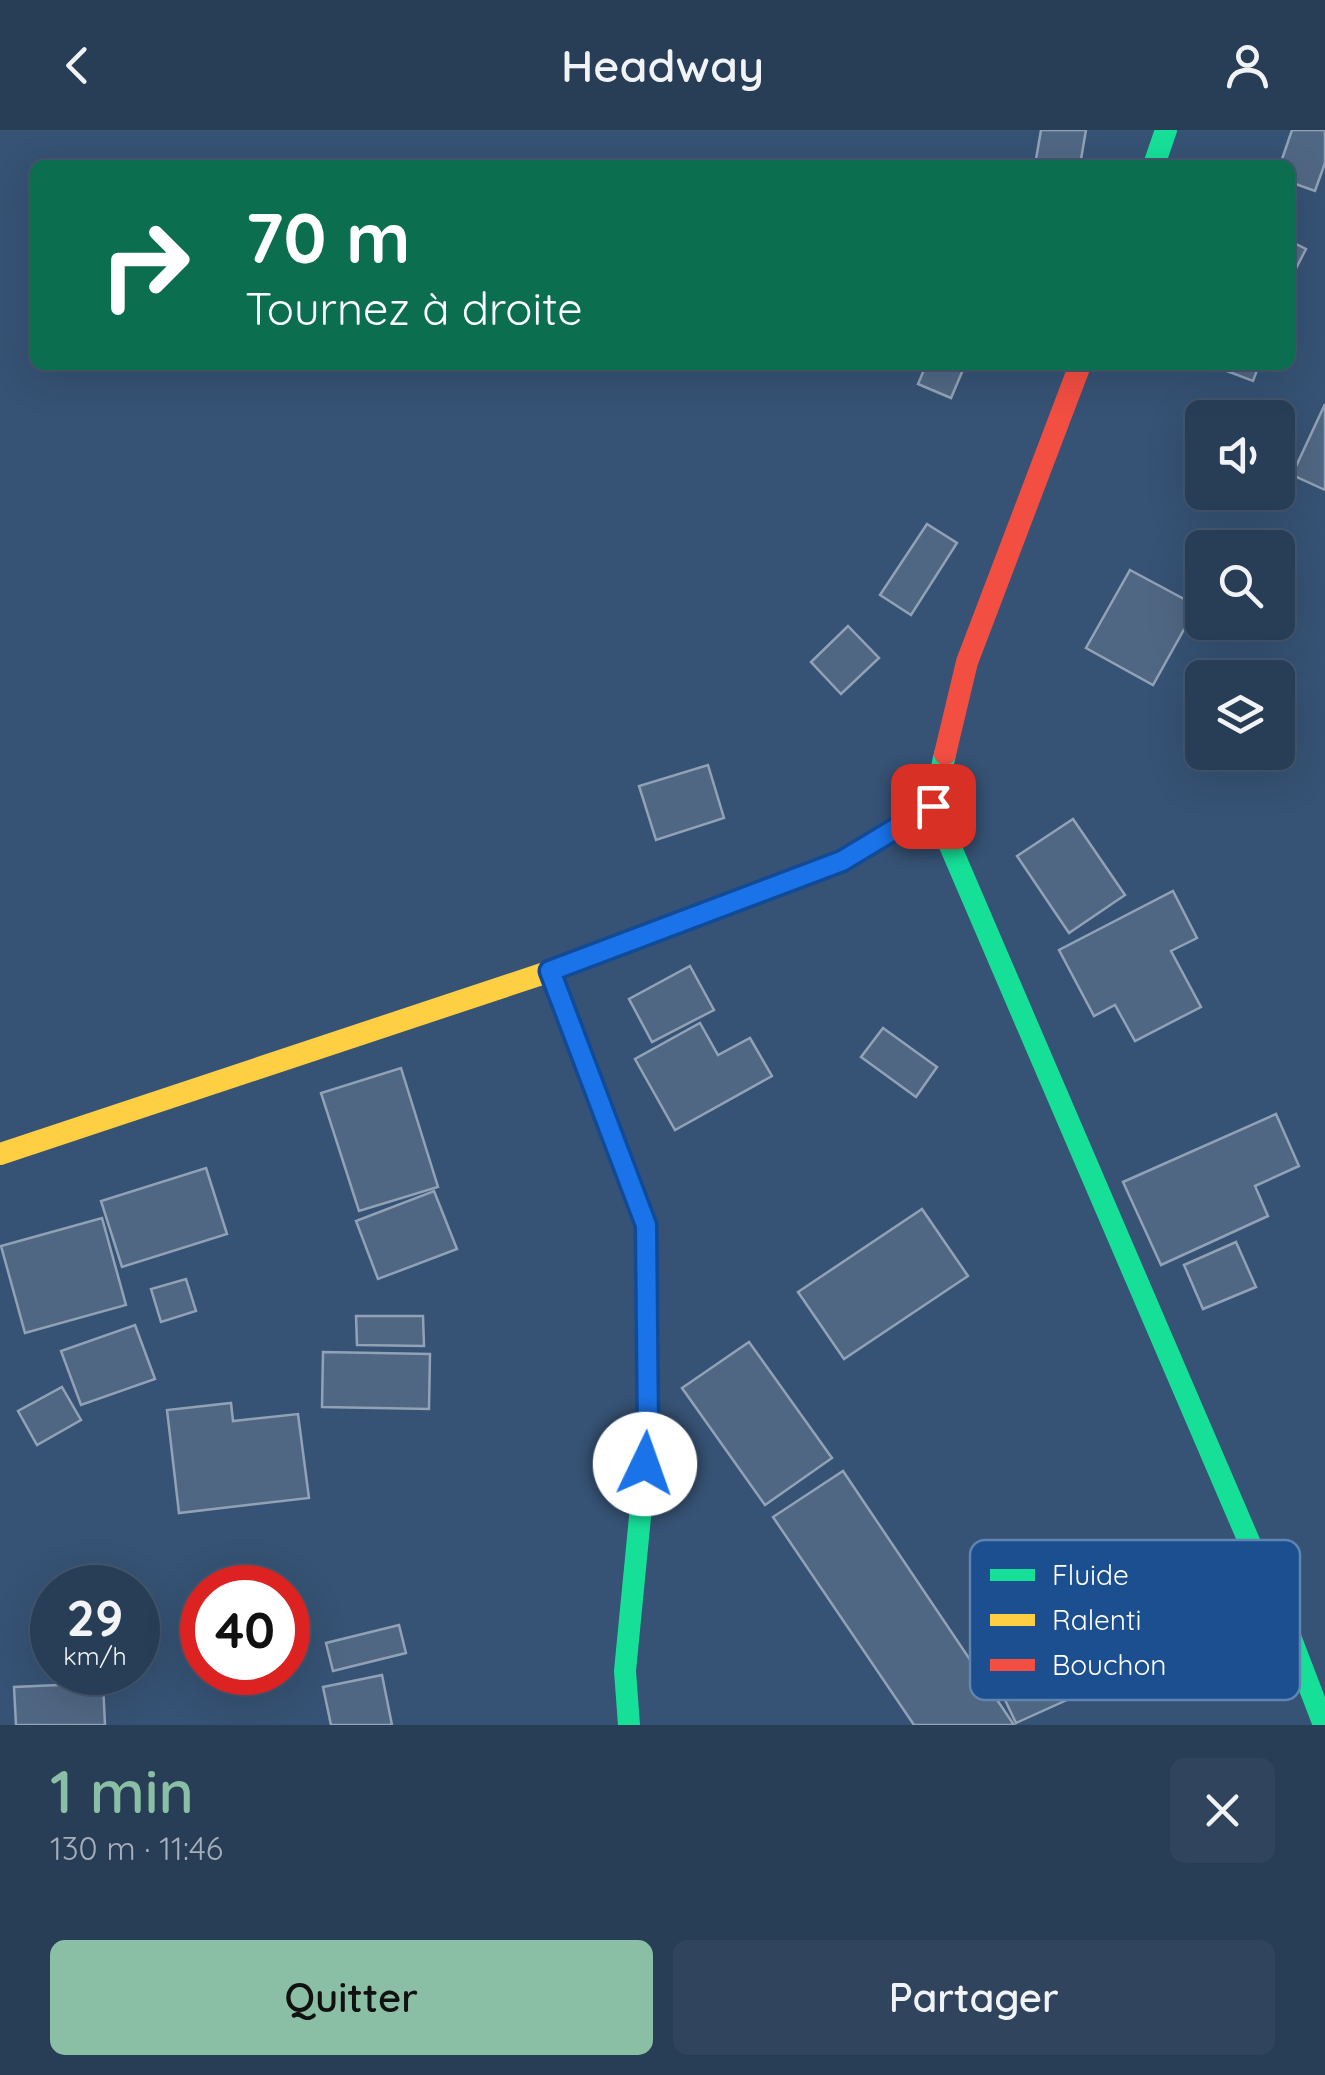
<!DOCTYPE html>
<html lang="fr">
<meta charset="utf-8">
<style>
body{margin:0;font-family:Quicksand,sans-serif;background:#30455d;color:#f1f3f6;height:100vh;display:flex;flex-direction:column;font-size:38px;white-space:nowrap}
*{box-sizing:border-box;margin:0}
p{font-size:32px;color:#a5aeba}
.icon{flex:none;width:55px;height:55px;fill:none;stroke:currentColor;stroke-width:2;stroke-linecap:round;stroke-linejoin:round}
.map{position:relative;height:1595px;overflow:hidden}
.drawer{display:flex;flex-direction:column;background:#283e57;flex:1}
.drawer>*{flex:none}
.banner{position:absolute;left:30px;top:30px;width:1265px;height:210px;border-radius:15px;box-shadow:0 10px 40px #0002,0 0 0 2px #44576d;background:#0b6e4f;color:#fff;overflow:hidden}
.buttons{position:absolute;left:1185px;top:270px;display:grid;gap:20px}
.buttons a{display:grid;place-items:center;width:110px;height:110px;border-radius:15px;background:#283e57;box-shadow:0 10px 40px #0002,0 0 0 2px #44576d;font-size:50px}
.speed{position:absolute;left:30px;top:1435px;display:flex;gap:20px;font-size:50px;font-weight:700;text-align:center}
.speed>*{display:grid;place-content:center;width:130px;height:130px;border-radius:50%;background:#283e57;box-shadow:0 10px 40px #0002,0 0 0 2px #44576d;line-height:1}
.speed small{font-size:25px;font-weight:400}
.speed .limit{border:15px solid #d22;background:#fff;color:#111}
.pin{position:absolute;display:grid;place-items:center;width:85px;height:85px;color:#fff;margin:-42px;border-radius:20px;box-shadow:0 5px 15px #0006}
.me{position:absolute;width:110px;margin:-55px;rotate:3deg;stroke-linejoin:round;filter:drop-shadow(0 0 8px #0008)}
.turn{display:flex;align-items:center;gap:35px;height:210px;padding:0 50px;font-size:45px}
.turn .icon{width:130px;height:130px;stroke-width:2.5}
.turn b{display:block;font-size:70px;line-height:85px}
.round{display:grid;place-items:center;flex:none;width:105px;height:105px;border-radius:15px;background:#30455d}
.overview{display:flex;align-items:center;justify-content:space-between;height:170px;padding:0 50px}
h1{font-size:60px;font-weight:600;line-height:75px;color:#8abfa5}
.button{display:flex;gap:20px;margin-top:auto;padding:20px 50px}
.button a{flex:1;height:115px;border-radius:15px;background:#8abfa5;color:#111;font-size:40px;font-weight:600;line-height:115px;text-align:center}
.button a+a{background:#30455d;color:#f1f3f6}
header{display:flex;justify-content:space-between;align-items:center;height:130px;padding:0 50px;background:#283e57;font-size:45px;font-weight:600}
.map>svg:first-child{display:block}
.building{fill:#506783;stroke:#92a2b6;stroke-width:2.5}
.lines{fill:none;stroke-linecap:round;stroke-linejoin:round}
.fast{stroke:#16e098;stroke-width:22}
.slow{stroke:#ffcf43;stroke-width:22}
.jam{stroke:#f24e42;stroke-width:22}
.route-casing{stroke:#114b97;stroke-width:25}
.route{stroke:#1a73e8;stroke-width:18}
.key{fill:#1b4f8f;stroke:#5f84b1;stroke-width:2.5}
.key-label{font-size:28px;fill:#fff}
</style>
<header><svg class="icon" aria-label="back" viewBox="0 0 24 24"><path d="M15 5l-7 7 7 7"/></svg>Headway<svg class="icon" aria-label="person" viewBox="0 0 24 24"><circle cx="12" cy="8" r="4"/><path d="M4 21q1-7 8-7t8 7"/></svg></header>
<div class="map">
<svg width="1325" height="1595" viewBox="0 0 1325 1595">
<rect width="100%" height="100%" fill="#365274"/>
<g class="building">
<polygon points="1041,0 1086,0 1080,35 1035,35"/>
<polygon points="1292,0 1325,0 1325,33 1315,61 1290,52 1290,35 1280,35"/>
<polygon points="1290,111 1306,119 1290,150"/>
<polygon points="926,235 965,235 951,268 918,254"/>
<polygon points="1211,235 1259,235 1253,251"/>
<polygon points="1325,274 1325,360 1292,345"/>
<polygon points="927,394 957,413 911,485 880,465"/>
<polygon points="1130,440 1197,476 1153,555 1086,518"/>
<polygon points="848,496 879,528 841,564 811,532"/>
<polygon points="708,635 724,688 656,710 639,656"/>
<polygon points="1073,689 1125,765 1069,803 1017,726"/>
<polygon points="1173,761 1197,808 1171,821 1201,877 1135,911 1115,875 1094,886 1059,820"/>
<polygon points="690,836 714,880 652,912 629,869"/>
<polygon points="700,893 718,925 750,908 772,946 675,1000 635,929"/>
<polygon points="883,898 937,937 916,967 861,927"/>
<polygon points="401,938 438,1057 359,1081 321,963"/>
<polygon points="1276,984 1299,1036 1255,1056 1268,1086 1161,1135 1123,1052"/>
<polygon points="206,1038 227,1104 122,1137 101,1071"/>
<polygon points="434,1061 457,1119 378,1149 356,1091"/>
<polygon points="922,1079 968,1146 844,1229 798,1162"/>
<polygon points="102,1088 126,1175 25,1203 1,1116"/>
<polygon points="1236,1112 1256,1157 1203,1179 1184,1135"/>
<polygon points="186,1149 196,1181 161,1192 151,1159"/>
<polygon points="356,1186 423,1186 424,1216 357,1215"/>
<polygon points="135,1195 155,1249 81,1275 61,1221"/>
<polygon points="749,1212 832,1328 765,1375 682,1258"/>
<polygon points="323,1222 430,1224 429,1279 322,1277"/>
<polygon points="62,1257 81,1290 37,1315 18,1281"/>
<polygon points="231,1273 233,1291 298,1284 309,1368 179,1383 167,1280"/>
<polygon points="843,1341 1014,1595 914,1595 773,1387"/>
<polygon points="1112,1453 1149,1533 1016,1593 979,1515"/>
<polygon points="399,1495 406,1523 333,1541 326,1513"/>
<polygon points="382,1545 392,1595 331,1595 323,1557"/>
<polygon points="103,1553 105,1595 16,1595 14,1557"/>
</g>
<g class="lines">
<g class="fast">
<polyline points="1154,35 1166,0"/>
<polyline points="945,624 933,676 1291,1509 1324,1595"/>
<polyline points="629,812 842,731 933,676"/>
<polyline points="629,1595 625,1541 648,1305"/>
</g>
<g class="slow">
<polyline points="551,841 645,1095 648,1305"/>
<polyline points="0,1024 569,835 629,812"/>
</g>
<polyline class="jam" points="945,624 967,532 1080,235"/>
</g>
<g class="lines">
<g class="route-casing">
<polyline id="route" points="645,1334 648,1300 646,1095 550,841 842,731 933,676"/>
</g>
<use href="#route" class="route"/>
</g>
<rect x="970" y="1410" width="330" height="160" rx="15" class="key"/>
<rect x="990" y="1439" width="45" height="12" fill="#16e098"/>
<rect x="990" y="1484" width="45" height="12" fill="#ffcf43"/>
<rect x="990" y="1529" width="45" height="12" fill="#f24e42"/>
<g class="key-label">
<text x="1052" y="1455">Fluide</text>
<text x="1052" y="1500">Ralenti</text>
<text x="1052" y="1545">Bouchon</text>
</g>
</svg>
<div class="buttons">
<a><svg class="icon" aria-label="sound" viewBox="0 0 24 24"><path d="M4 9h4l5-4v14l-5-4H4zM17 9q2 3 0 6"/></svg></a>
<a><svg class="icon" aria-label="search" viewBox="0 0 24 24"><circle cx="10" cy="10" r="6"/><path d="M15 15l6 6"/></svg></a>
<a><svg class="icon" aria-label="layers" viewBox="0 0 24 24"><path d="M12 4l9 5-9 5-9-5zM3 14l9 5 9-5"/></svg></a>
</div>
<div class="speed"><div>29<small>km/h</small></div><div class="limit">40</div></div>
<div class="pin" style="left:933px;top:676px;background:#d93025"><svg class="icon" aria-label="arrive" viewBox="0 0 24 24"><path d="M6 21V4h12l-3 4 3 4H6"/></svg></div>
<svg class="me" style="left:645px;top:1334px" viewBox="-20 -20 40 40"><circle r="19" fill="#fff"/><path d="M0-13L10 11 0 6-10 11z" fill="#1a73e8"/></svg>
<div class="banner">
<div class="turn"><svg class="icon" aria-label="right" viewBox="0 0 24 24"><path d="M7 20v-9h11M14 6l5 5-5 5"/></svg><div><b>70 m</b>Tournez à droite</div></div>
</div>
</div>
<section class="drawer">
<div class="overview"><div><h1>1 min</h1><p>130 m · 11:46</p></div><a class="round"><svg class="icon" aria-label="close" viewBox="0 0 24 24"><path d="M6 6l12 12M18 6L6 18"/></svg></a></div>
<div class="button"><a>Quitter</a><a>Partager</a></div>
</section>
